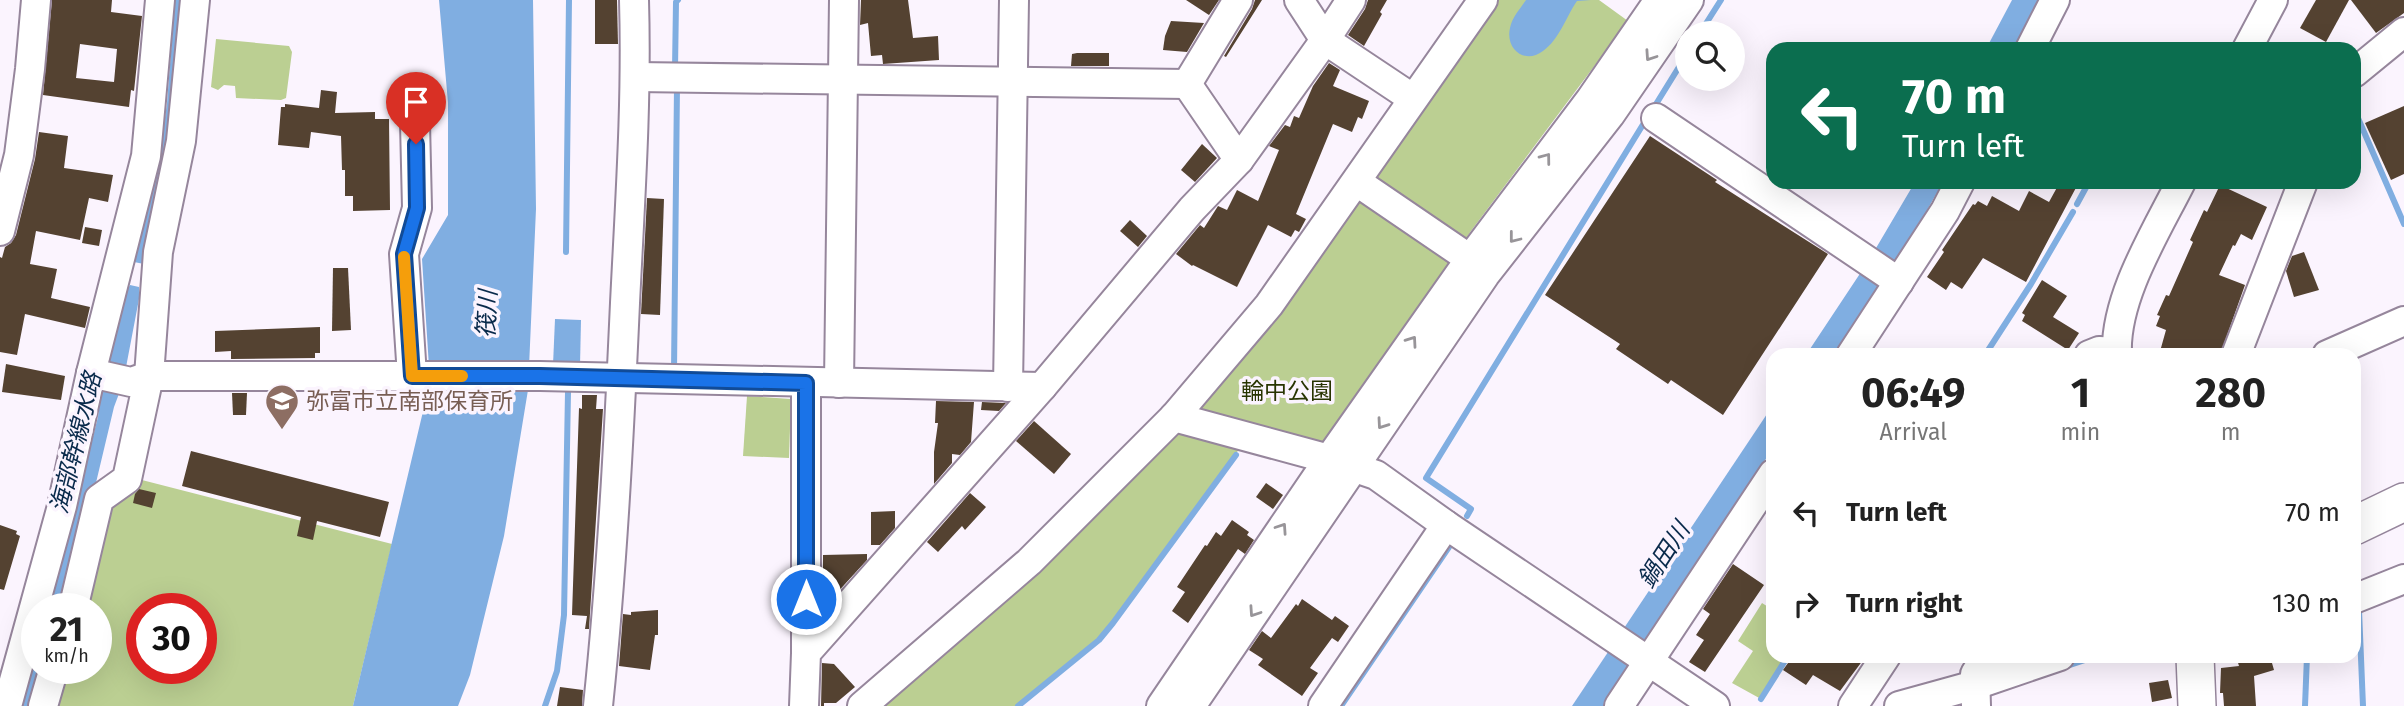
<!DOCTYPE html>
<meta charset="utf-8">
<style>
body{margin:0;font-family:"Fira Sans","Noto Sans JP",sans-serif;background:#f6f6f6;color:#222;height:100vh;display:flex;flex-direction:column;font-size:26px;white-space:nowrap}
*{box-sizing:border-box;margin:0}
p{font-size:23px;color:#767676}
.icon{flex:none;width:38px;height:38px;fill:none;stroke:currentColor;stroke-width:2;stroke-linecap:round;stroke-linejoin:round}
.map{position:relative;flex:1;overflow:hidden}
.side{position:absolute;left:1766px;top:348px;width:595px;height:315px;display:flex;flex-direction:column;background:#fff;border-radius:21px;box-shadow:0 7px 28px #0002}
.side>*{flex:none}
.guide{position:absolute;left:1766px;top:42px;width:595px;height:147px;border-radius:21px;box-shadow:0 7px 28px #0002;background:#0b6e4f;color:#fff;overflow:hidden}
.buttons{position:absolute;left:1675px;top:21px;display:grid;gap:14px}
.buttons a{display:grid;place-items:center;width:70px;height:70px;border-radius:50%;background:#fff;box-shadow:0 7px 28px #0002;font-size:35px}
.speed{position:absolute;left:21px;top:593px;display:flex;gap:14px;font-size:35px;font-weight:700;text-align:center}
.speed>*{display:grid;place-content:center;width:91px;height:91px;border-radius:50%;background:#fff;box-shadow:0 7px 28px #0002;line-height:1}
.speed small{font-size:18px;font-weight:400}
.speed .limit{border:10px solid #d22;background:#fff;color:#111}
.pin{position:absolute;display:grid;place-items:center;width:60px;height:60px;color:#fff;margin:-72px -30px;border-radius:50% 50% 50% 0;rotate:-45deg;box-shadow:0 0 7px #0007}
.pin .icon{rotate:45deg}
.me{position:absolute;width:77px;margin:-38px;rotate:0deg;stroke-linejoin:round;filter:drop-shadow(0 0 5px #0008)}
.turn{display:flex;align-items:center;gap:24px;height:147px;padding:0 21px;font-size:32px}
.turn .icon{width:91px;height:91px;stroke-width:2.5}
.turn b{display:block;font-size:49px;line-height:60px}
.eta{display:flex;justify-content:space-evenly;align-items:center;height:119px;text-align:center}
.eta b{font-size:42px;font-weight:700;line-height:49px}
ul{padding:0;list-style:none}
li{display:flex;align-items:center;gap:21px;height:91px;padding:0 21px}
li div{flex:1}
li b{display:block;font-size:26px}
li em{font-style:normal}
.map>svg:first-child{display:block}
.green{fill:#bbcf92;fill-rule:evenodd}
.water{fill:#80aee1}
.lines{fill:none;stroke-linecap:round;stroke-linejoin:round}
.stream{stroke:#80aee1;stroke-width:6}
.building{fill:#544231;fill-rule:evenodd}
.minor-casing{stroke:#96869c;stroke-width:32}
.major-casing{stroke:#96869c;stroke-width:40}
.minor{stroke:#fff;stroke-width:28}
.major{stroke:#fff;stroke-width:37}
.oneway{stroke:#989599}
.route-casing{stroke:#114b97;stroke-width:18}
.route{stroke:#1a73e8;stroke-width:12}
.slow{stroke:#f59e0b;stroke-width:12}
.labels{text-anchor:middle;dominant-baseline:central;stroke-width:7;stroke-linejoin:round;paint-order:stroke}
.park-label{font-size:23px;fill:#283402;stroke:#fbf4fe}
.education-label{font-size:23px;fill:#785e54;stroke:#fbf4fe;text-anchor:start}
.water-label{font-size:24px;font-style:italic;fill:#092a4b;stroke:#fbf4fe}
</style>
<div class="map">
<svg width="2404" height="706" viewBox="0 0 2404 706">
<rect width="100%" height="100%" fill="#fbf4fe"/>
<g class="green">
<polygon points="1493,0 1599,0 1628,21 1471,231 1309,463 1245,441 1113,624 1099,640 1018,706 873,706 1178,426"/>
<polygon points="216,39 289,46 292,52 286,98 281,100 236,98 235,86 224,85 218,90 211,87"/>
<polygon points="747,396 791,399 789,458 743,456"/>
<path d="M138,479l254,65 -39,162h-298l10,-37 31,-1v-59h-14l29,-103zM142,609h59v59h-59z"/>
<polygon points="1762,603 1773,610 1773,656 1788,656 1761,699 1732,683 1753,651 1738,641"/>
</g>
<g class="water">
<polygon points="175,0 186,0 174,141 144,264 134,262 161,146 167,103"/>
<polygon points="439,0 533,0 536,209 528,390 504,536 470,675 458,706 353,706 430,382 422,259 448,215 448,103"/>
<path d="M1526,0h65l-14,1c-11,16 -18,39 -34,50 -18,14 -38,-2 -33,-23 2,-11 10,-19 16,-28z"/>
<polygon points="2012,0 2041,0 2014,49 1986,49"/>
<polygon points="1915,182 1943,182 1905,249 1834,355 1806,355 1869,260"/>
<polygon points="130,285 139,287 139,299 123,383 114,407 66,609 49,609 98,417 102,378 116,309"/>
<polygon points="555,319 581,320 580,366 553,365"/>
<polygon points="1773,405 1773,448 1604,706 1572,706"/>
<polygon points="37,649 37,668 47,669 36,706 19,706"/>
</g>
<g class="lines">
<g class="stream">
<polyline points="1700,33 1721,0"/>
<polyline points="675,69 676,2 678,0"/>
<polyline points="1653,109 1687,54"/>
<polyline points="2354,109 2404,224"/>
<polyline points="2077,204 2089,182"/>
<polyline points="566,252 569,0"/>
<polyline points="1985,355 2031,284 2073,212"/>
<polyline points="674,371 677,86"/>
<polyline points="1467,516 1471,509 1426,478 1647,118"/>
<polyline points="2359,610 2363,706"/>
<polyline points="2064,667 2097,656"/>
<polyline points="1761,699 1788,656"/>
<polyline points="545,706 557,671 564,615 568,392"/>
<polyline points="1018,706 1099,640 1113,623 1236,455"/>
<polyline points="1341,706 1449,547"/>
<polyline points="2305,706 2307,656"/>
</g>
</g>
<g class="building">
<path d="M52,0h60l-1,12 31,4 -8,75 -3,-1 -2,17 -86,-12zM80,44l37,5 -3,33 -38,-4z"/>
<polygon points="595,0 617,0 618,44 595,44"/>
<polygon points="861,0 908,0 913,38 938,36 939,60 883,64 882,55 871,56 868,23 860,25"/>
<polygon points="1186,0 1219,0 1209,15"/>
<polygon points="1255,0 1262,0 1226,57 1224,56 1252,9"/>
<polygon points="1368,0 1387,0 1380,12 1382,14 1364,46 1348,35 1365,9"/>
<polygon points="2316,0 2349,0 2326,42 2300,28"/>
<polygon points="2351,0 2404,0 2404,13 2376,33"/>
<polygon points="1171,21 1204,23 1187,52 1163,50 1165,36"/>
<polygon points="1077,53 1109,53 1109,66 1071,66 1072,54"/>
<polygon points="1329,63 1340,70 1333,86 1369,101 1362,119 1358,117 1352,132 1333,124 1296,214 1306,219 1299,232 1295,230 1291,237 1268,225 1237,287 1193,265 1192,266 1176,254 1200,225 1204,228 1218,206 1227,210 1237,190 1258,201 1279,150 1269,146 1285,125 1290,127 1294,116 1299,118 1313,86"/>
<polygon points="321,90 337,92 335,113 375,112 375,119 389,119 390,210 353,211 353,196 345,196 345,170 342,170 341,136 311,132 309,148 278,145 281,107 285,107 285,104 319,108"/>
<polygon points="2404,106 2404,174 2391,180 2365,123"/>
<polygon points="39,132 68,136 64,168 113,175 108,202 89,198 80,240 36,231 30,264 57,269 51,298 90,307 85,328 25,314 17,355 0,352 0,257 2,258 5,247 11,243 16,235 35,159"/>
<polygon points="1650,136 1717,180 1715,182 1828,254 1723,415 1671,380 1668,384 1616,349 1620,344 1545,295"/>
<polygon points="1202,144 1217,158 1195,182 1181,170"/>
<polygon points="2060,182 2079,182 2026,282 1983,258 1962,289 1951,282 1946,290 1927,277 1944,252 1942,250 1973,204 1975,205 1978,201 1987,206 1992,196 2019,211 2029,191 2049,202"/>
<polygon points="2220,185 2267,207 2252,240 2241,234 2235,246 2233,245 2219,275 2245,285 2220,355 2159,355 2166,330 2156,326 2160,316 2157,315 2166,295 2169,296 2193,242 2190,240 2204,210 2207,212"/>
<polygon points="647,198 664,199 660,315 641,314"/>
<polygon points="1130,220 1147,236 1138,247 1120,231"/>
<polygon points="85,227 102,230 99,246 82,243"/>
<polygon points="2304,252 2319,290 2294,297 2286,271 2292,256"/>
<polygon points="333,268 348,268 351,330 332,331"/>
<polygon points="2042,280 2067,296 2053,317 2079,333 2068,350 2022,321 2025,315 2022,313"/>
<polygon points="320,327 320,353 315,353 315,358 231,359 231,351 215,352 215,331"/>
<polygon points="6,364 65,376 61,400 2,392"/>
<polygon points="232,393 247,393 246,415 233,415"/>
<polygon points="582,395 597,395 596,409 603,409 589,629 585,629 587,616 572,615 579,408 582,409"/>
<polygon points="936,401 974,402 971,442 960,455 952,454 952,463 934,484 934,452 938,423 935,423"/>
<polygon points="982,402 1005,403 1006,403 999,411 981,410"/>
<polygon points="1034,421 1071,454 1054,474 1016,441"/>
<polygon points="191,451 389,502 380,537 317,521 313,540 297,536 301,517 182,486"/>
<polygon points="1266,483 1283,495 1273,509 1256,497"/>
<polygon points="139,489 156,493 152,508 133,503 135,494"/>
<polygon points="970,493 986,507 965,530 962,526 938,552 927,542"/>
<polygon points="895,511 895,528 880,545 871,545 871,512"/>
<polygon points="1232,520 1249,532 1247,535 1254,540 1245,554 1238,549 1188,623 1172,611 1185,592 1177,587 1205,545 1207,546 1216,532 1221,536"/>
<polygon points="0,525 17,531 16,534 20,536 4,590 0,589"/>
<polygon points="867,554 867,560 823,608 823,555"/>
<polygon points="1733,564 1764,585 1705,672 1689,662 1704,640 1696,635 1710,614 1703,609"/>
<polygon points="1302,599 1332,620 1335,616 1349,626 1338,642 1332,638 1310,668 1318,673 1302,696 1258,665 1263,659 1249,650 1262,631 1271,638 1296,604 1298,606"/>
<polygon points="658,610 658,635 655,635 650,670 619,666 623,614 631,615 631,612"/>
<polygon points="1793,656 1866,656 1840,691 1813,675 1806,685 1783,670"/>
<polygon points="2236,656 2270,656 2274,670 2254,676 2256,706 2224,706 2223,693 2220,693 2221,668 2239,666"/>
<polygon points="822,663 834,664 855,687 836,703 824,703 824,706 821,706"/>
<polygon points="2168,680 2172,698 2152,702 2149,683"/>
<polygon points="560,687 583,690 582,706 557,706"/>
</g>
<g class="lines">
<g class="minor-casing">
<g id="minor">
<polyline points="1299,0 1325,40 1412,98"/>
<polyline points="2030,49 2055,0"/>
<polyline points="2247,49 2273,0"/>
<polyline points="2354,73 2404,32"/>
<polyline points="636,77 1187,84"/>
<polyline points="1187,84 1238,0"/>
<polyline points="1187,84 1239,160"/>
<polyline points="1656,118 1899,282"/>
<polyline points="1357,182 1470,259"/>
<polyline points="0,231 19,155 30,69 36,0"/>
<polyline points="1851,355 1945,211 1960,182"/>
<polyline points="2089,355 2099,351 2117,352"/>
<path d="M2117,355c-3,-57 39,-123 64,-173"/>
<polyline points="2236,355 2303,182"/>
<polyline points="2327,355 2404,321"/>
<polyline points="91,373 131,382 149,376 540,376 1042,387"/>
<polyline points="412,376 404,254 417,208 415,123"/>
<polyline points="839,383 844,0"/>
<polyline points="1008,387 1014,0"/>
<polyline points="1174,417 1329,459 1376,475 1446,525 1715,706"/>
<polyline points="2354,599 2404,579"/>
<polyline points="73,609 99,499 127,479 149,376 158,252 181,141 195,0"/>
<polyline points="806,653 806,383"/>
<polyline points="7,706 62,506 91,373 146,156 160,0"/>
<polyline points="43,706 54,668"/>
<path d="M598,706c14,-134 21,-269 27,-403 5,-101 12,-202 9,-303"/>
<polyline points="804,706 806,653 1042,387 1192,209 1239,160 1325,40 1351,0"/>
<polyline points="862,706 1029,562 1174,417 1269,305 1483,0"/>
<polyline points="1161,706 1329,459 1470,259 1590,100 1659,0"/>
<polyline points="1191,706 1485,275 1610,115 1689,0"/>
<polyline points="1323,706 1446,525"/>
<polyline points="1619,706 1773,474"/>
<polyline points="1853,706 1886,656"/>
<polyline points="1899,706 1975,685 2060,656"/>
<polyline points="1976,706 1975,674 1986,656"/>
</g>
</g>
<g class="major-casing">
<g id="major">
<polyline points="2354,526 2404,502"/>
<polyline points="2195,656 2197,706"/>
</g>
</g>
<use href="#minor" class="minor"/>
<use href="#major" class="major"/>
</g>
<defs><path id="oneway-chevron" d="M-2-3.5L2.5 0L-2 3.5" fill="none" stroke-width="1.6" stroke-linecap="round" stroke-linejoin="round" transform="scale(1.75)"/></defs>
<g class="oneway">
<use href="#oneway-chevron" transform="translate(1650 56) rotate(124)"/>
<use href="#oneway-chevron" transform="translate(1546 158) rotate(-53)"/>
<use href="#oneway-chevron" transform="translate(1514 238) rotate(128)"/>
<use href="#oneway-chevron" transform="translate(1412 341) rotate(-55)"/>
<use href="#oneway-chevron" transform="translate(1382 424) rotate(125)"/>
<use href="#oneway-chevron" transform="translate(1282 528) rotate(-56)"/>
<use href="#oneway-chevron" transform="translate(1254 612) rotate(124)"/>
</g>
<g class="lines">
<g class="route-casing">
<polyline id="route" points="416,144 417,208 404,254 412,376 540,376 806,383 806,599"/>
</g>
<use href="#route" class="route"/>
<polyline class="slow" points="404,257 412,376 462,376"/>
</g>
<defs>
<g id="school-pin" transform="scale(1.75)"><path d="M0 17L-7.5 6A9.5 9.5 0 1 1 7.5 6Z" fill="#8d6e63" stroke="#fbf4fe"/><path d="M0-5L7-2L0 1L-7-2ZM-4 1L0 2.5L4 1V4Q0 6-4 4Z" fill="#fff"/></g>
</defs>
<g fill-rule="evenodd">
<use href="#school-pin" x="282" y="401"/>
</g>
<g class="labels">
<g class="park-label">
<text x="1287" y="391">輪中公園</text>
</g>
<g class="education-label">
<text x="306" y="401">弥富市立南部保育所</text>
</g>
<g class="water-label">
<text transform="translate(487 314) rotate(-87)">筏川</text>
<text transform="translate(76 443) rotate(-76)">海部幹線水路</text>
<text transform="translate(1664 555) rotate(-57)">鍋田川</text>
</g>
</g>
</svg>
<div class="buttons">
<a><svg class="icon" aria-label="search" viewBox="0 0 24 24"><circle cx="10" cy="10" r="6"/><path d="M15 15l6 6"/></svg></a>
</div>
<div class="speed"><div>21<small>km/h</small></div><div class="limit">30</div></div>
<div class="pin" style="left:416px;top:144px;background:#d93025"><svg class="icon" aria-label="arrive" viewBox="0 0 24 24"><path d="M6 21V4h12l-3 4 3 4H6"/></svg></div>
<svg class="me" style="left:806px;top:599px" viewBox="-20 -20 40 40"><circle r="17" fill="#1a73e8" stroke="#fff" stroke-width="3"/><path d="M0-11L8 9 0 5-8 9z" fill="#fff"/></svg>
<div class="guide">
<div class="turn"><svg class="icon" aria-label="left" viewBox="0 0 24 24"><path d="M17 20v-9H6M10 6l-5 5 5 5"/></svg><div><b>70 m</b>Turn left</div></div>
</div>
<section class="side">
<div class="eta">
<div><b>06:49</b><p>Arrival</p></div>
<div><b>1</b><p>min</p></div>
<div><b>280</b><p>m</p></div>
</div>
<ul>
<li><svg class="icon" aria-label="left" viewBox="0 0 24 24"><path d="M17 20v-9H6M10 6l-5 5 5 5"/></svg><div><b>Turn left</b></div><em>70 m</em></li>
<li><svg class="icon" aria-label="right" viewBox="0 0 24 24"><path d="M7 20v-9h11M14 6l5 5-5 5"/></svg><div><b>Turn right</b></div><em>130 m</em></li>
</ul>
</section>
</div>
